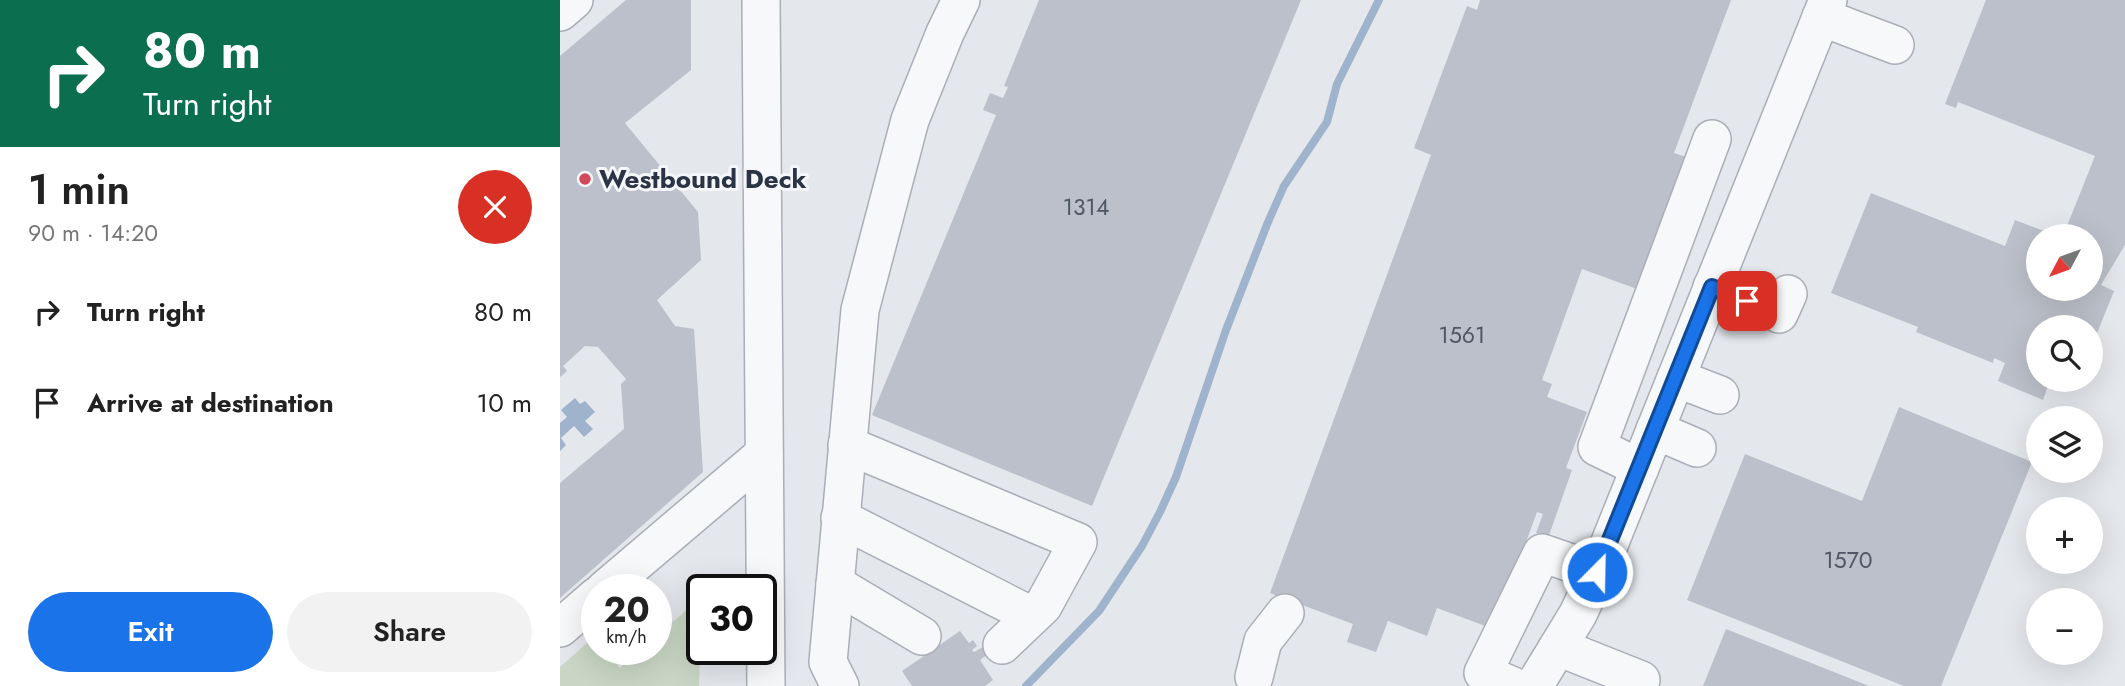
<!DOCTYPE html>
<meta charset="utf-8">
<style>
body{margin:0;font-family:Jost,sans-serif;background:#f2f2f2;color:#222;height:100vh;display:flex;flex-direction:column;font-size:26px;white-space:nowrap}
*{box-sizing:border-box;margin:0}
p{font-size:23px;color:#767676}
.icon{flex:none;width:38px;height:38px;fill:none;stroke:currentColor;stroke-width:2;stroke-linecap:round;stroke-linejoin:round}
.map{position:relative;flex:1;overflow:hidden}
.side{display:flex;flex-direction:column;background:#fff;width:560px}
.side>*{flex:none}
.hud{background:#0b6e4f;color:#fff;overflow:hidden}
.needle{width:46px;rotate:229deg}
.fabs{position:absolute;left:1466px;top:224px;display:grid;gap:14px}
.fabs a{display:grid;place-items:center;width:77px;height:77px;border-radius:50%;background:#fff;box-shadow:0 7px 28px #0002;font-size:35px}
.speed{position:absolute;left:21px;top:574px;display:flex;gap:14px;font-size:35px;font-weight:700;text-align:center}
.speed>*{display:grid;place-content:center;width:91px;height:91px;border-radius:50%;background:#fff;box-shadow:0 7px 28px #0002;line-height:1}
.speed small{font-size:18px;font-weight:400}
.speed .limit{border:4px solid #111;border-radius:10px;background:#fff;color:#111}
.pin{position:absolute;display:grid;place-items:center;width:60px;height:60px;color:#fff;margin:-30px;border-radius:14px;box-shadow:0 4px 10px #0006}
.me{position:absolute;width:77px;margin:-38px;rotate:23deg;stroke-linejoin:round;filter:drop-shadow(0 0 5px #0008)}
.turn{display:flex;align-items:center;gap:24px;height:147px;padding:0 28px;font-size:32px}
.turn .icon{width:91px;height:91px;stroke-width:2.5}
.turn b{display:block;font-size:49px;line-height:60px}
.round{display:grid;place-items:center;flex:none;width:74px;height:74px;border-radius:37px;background:#f2f2f2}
.overview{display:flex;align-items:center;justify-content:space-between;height:119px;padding:0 28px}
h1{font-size:42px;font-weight:600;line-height:52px}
.button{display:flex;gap:14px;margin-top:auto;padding:14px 28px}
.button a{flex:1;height:80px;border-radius:42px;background:#1a73e8;color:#fff;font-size:28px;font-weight:600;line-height:80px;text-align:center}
.button a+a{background:#f2f2f2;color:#222}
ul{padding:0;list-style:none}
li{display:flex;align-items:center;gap:21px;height:91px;padding:0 28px}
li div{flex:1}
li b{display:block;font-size:26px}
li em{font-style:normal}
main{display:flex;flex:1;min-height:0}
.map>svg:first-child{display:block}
.green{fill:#c9d6c5}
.water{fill:#9fb4cc}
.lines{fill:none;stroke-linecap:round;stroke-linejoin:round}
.stream{stroke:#9fb4cc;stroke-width:8}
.building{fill:#bbc0ca}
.minor-casing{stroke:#a9aeb7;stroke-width:40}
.minor{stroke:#f7f8fa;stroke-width:37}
.route-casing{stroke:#114b97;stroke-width:18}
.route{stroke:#1a73e8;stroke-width:12}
.poi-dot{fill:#d1495b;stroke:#f4f6f9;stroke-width:2.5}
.labels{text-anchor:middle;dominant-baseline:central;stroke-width:6;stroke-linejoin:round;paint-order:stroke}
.number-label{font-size:23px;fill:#4f5766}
.poi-label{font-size:26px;font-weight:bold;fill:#2b3445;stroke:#f4f6f9;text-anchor:start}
</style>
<main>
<section class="side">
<div class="hud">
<div class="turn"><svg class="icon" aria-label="right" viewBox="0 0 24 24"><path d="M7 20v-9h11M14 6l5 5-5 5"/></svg><div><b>80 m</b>Turn right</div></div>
</div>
<div class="overview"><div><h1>1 min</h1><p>90 m · 14:20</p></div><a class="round" style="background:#d93025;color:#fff"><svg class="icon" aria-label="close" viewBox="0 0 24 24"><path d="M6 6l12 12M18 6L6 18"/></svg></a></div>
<ul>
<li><svg class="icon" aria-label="right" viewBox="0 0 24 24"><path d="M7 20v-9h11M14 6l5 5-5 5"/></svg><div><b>Turn right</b></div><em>80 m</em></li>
<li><svg class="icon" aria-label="arrive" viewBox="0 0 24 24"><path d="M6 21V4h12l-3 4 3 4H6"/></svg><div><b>Arrive at destination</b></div><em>10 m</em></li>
</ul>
<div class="button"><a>Exit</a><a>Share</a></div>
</section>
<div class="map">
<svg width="1565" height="686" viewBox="0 0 1565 686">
<rect width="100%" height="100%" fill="#e4e7ec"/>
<polygon class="green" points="142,597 139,686 0,686 0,667 34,637 37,641 37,649 44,649 60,668 81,649 96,649 96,636"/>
<polygon class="water" points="15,398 20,404 25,401 35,412 25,421 33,429 24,437 14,426 1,438 6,445 0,451 0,423 7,417 1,410"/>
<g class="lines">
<polyline class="stream" points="466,686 539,611 582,546 600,512 616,477 666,330 708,222 724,186 767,122 777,84 819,0"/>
</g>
<g class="building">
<polygon points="66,0 131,0 131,70 65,123 138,212 141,260 97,300 115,326 134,329 143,472 0,598 0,483 64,429 61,384 66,379 38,347 25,346 3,366 7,371 0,377 0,56"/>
<polygon points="479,0 741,0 532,506 312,415 436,115 423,110 430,93 443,98 448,87 444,86"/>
<polygon points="920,0 1171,0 1114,153 1126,157 1077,289 1022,269 982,380 992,384 987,397 1027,412 1006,468 1012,470 988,538 976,533 983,514 977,512 946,597 940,595 928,627 877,608 867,636 828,621 816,652 787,642 793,624 710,593 871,155 854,148 907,6 917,10"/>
<polygon points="1426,0 1565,0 1565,245 1541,285 1554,291 1531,348 1531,327 1479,327 1479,380 1519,380 1514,390 1490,380 1483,400 1438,381 1445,363 1434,358 1433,363 1356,332 1358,327 1271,293 1311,193 1445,246 1455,220 1497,236 1479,236 1479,289 1531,289 1531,236 1503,236 1535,156 1398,102 1396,108 1385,104"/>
<polygon points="1339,407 1472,462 1381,686 1344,686 1127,600 1185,454 1302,501"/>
<polygon points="1166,629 1309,686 1143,686"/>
<polygon points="400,631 409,643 413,640 417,646 412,650 414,652 423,647 428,654 420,660 433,680 425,686 352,686 342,671"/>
</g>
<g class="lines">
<g class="minor-casing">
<g id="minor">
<polyline points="201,0 206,686"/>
<polyline points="0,12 14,0"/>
<polyline points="1261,17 1335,45"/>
<polyline points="1152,287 1187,301"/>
<polyline points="1219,314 1228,294"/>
<polyline points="1116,378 1160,395"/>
<polyline points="1095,430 1137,448"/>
<polyline points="287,445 518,542 483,606 442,645"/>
<polyline points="1080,468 1037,447 1152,139"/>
<polyline points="280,518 472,616"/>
<polyline points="275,584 362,636"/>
<polyline points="44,590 204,454"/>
<polyline points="0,628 37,596"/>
<polyline points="998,647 1081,680"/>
<polyline points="694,677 703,641 725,613"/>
<polyline points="280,686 268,662 300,310 350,120 385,33 401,0"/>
<polyline points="953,686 923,673 982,553 1037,572"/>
<polyline points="974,686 1018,614 1042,562 1268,0"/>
</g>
</g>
<use href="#minor" class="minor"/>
</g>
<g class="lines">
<g class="route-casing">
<polyline id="route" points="1037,572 1152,287 1187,301"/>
</g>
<use href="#route" class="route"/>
</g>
<circle class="poi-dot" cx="25" cy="179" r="7"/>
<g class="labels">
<g class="number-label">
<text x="526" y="207">1314</text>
<text x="902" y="335">1561</text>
<text x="1288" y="560">1570</text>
</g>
<g class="poi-label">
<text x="39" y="179">Westbound Deck</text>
</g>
</g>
</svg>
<div class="fabs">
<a><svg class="needle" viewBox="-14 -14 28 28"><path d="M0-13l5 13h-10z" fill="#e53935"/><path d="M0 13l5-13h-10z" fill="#767676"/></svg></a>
<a><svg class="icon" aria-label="search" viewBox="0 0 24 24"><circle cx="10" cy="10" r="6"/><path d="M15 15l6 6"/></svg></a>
<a><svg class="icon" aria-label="layers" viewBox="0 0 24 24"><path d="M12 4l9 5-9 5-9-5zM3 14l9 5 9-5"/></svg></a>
<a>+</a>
<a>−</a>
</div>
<div class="speed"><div>20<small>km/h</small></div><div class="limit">30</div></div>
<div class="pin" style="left:1187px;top:301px;background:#d93025"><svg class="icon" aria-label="arrive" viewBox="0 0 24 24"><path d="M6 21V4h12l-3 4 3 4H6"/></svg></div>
<svg class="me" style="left:1037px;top:572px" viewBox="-20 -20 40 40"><circle r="17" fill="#1a73e8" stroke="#fff" stroke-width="3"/><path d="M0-11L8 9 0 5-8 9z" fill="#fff"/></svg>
</div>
</main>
